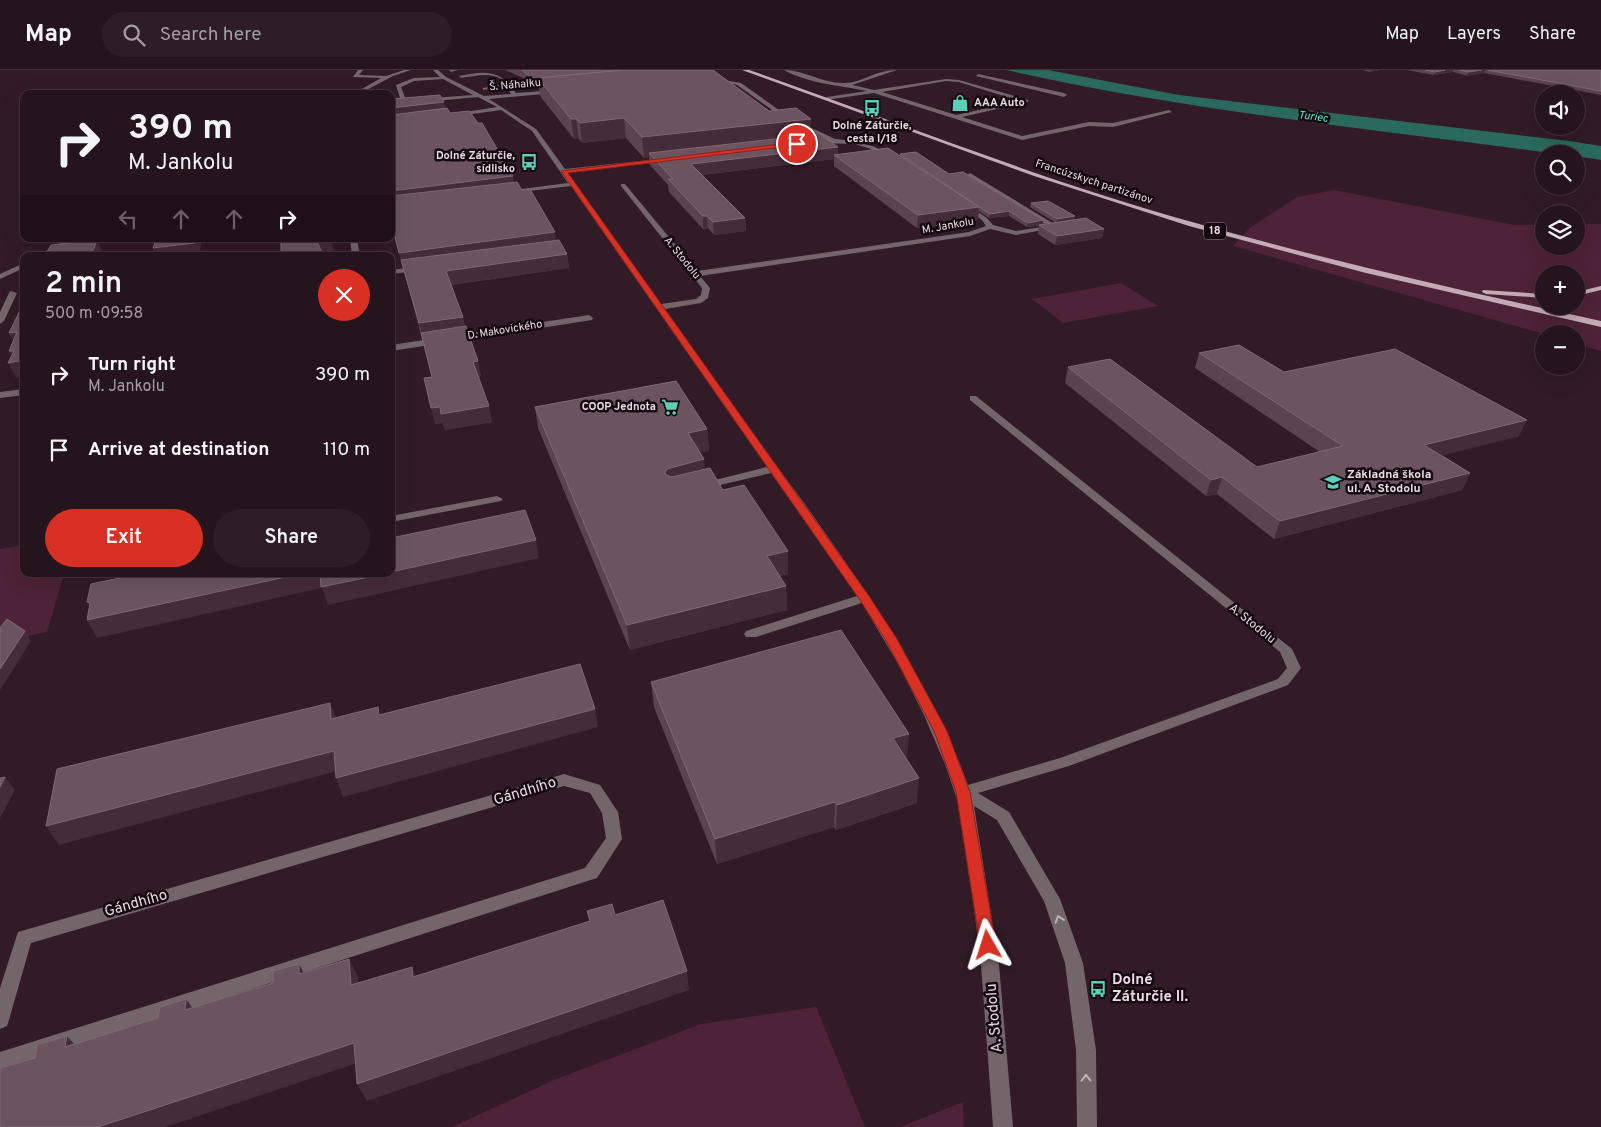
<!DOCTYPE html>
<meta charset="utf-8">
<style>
body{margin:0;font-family:Overpass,sans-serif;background:#2e1d25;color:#f1f3f6;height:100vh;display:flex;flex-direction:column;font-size:19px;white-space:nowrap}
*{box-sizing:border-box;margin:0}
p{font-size:16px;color:#a49ea3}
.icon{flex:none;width:28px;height:28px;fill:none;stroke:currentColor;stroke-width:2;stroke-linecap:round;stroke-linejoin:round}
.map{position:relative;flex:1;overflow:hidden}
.details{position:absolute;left:20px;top:182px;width:375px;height:325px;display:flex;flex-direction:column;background:#26141c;border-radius:10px;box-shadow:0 5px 20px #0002,0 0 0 1px #42333b}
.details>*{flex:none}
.guide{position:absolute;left:20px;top:20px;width:375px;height:152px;border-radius:10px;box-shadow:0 5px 20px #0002,0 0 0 1px #42333b;background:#26141c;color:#f1f3f6;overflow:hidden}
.controls{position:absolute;left:1535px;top:15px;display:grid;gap:10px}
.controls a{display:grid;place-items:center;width:50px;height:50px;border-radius:50%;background:#26141c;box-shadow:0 5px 20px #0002,0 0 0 1px #42333b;font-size:25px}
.pin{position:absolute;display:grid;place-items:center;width:42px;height:42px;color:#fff;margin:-21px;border:2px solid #fff;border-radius:50%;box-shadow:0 1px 5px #0007}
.me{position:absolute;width:55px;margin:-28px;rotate:354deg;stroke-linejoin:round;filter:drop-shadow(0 0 4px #0008)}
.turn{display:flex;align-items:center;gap:18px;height:105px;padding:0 25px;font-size:22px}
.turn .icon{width:65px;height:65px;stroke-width:2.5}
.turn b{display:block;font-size:35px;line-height:42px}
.lanes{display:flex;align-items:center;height:48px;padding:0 25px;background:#0003;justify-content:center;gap:25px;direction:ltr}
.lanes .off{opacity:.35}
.round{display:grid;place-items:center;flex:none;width:52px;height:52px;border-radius:26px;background:#2e1d25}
.head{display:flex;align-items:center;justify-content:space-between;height:85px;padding:0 25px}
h1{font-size:30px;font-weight:600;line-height:38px}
.button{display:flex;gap:10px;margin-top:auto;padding:10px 25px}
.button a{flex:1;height:58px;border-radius:30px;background:#d93025;color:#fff;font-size:20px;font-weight:600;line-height:58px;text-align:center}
.button a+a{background:#2e1d25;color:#f1f3f6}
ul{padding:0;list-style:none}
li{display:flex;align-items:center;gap:15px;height:75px;padding:0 25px}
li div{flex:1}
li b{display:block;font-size:19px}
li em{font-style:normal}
header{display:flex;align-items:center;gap:30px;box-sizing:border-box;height:70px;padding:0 25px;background:#26141c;border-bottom:1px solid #42333b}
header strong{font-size:24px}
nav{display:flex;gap:28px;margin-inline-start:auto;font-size:18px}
.search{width:350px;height:45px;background:#2e1d25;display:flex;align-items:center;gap:12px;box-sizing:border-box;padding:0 18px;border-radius:28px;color:#a49ea3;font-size:19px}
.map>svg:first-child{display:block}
.green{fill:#4e2238;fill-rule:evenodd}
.water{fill:#2a695e}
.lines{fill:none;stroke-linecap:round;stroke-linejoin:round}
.minor{fill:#73666b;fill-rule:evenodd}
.major{fill:#c3aab4;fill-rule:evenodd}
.wall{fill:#5c434e}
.shaded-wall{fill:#452c37}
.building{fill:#6b545e;stroke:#7f6972}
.oneway{stroke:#c0b1b8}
.route{fill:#d93025;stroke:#8d1f18}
.labels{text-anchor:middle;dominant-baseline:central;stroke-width:5;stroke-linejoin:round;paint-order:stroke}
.far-street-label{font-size:11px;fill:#eadae1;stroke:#13090e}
.far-poi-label{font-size:11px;font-weight:bold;fill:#eadae1;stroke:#13090e;text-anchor:end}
.far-water-label{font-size:11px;font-style:italic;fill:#4ff7dc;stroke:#13090e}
.shield{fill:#13090e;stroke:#aa9ba2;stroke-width:1}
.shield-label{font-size:11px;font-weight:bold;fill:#eadae1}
.poi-label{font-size:12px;font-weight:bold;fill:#eadae1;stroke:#13090e;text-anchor:start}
.street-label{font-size:12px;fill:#eadae1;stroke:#13090e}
.near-street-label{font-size:15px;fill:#eadae1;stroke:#13090e}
.near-poi-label{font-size:15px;font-weight:bold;fill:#eadae1;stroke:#13090e;text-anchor:start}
</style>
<header>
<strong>Map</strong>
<div class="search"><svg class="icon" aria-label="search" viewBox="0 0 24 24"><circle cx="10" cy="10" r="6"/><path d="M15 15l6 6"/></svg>Search here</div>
<nav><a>Map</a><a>Layers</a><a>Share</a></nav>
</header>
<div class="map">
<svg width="1601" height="1057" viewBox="0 0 1601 1057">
<rect width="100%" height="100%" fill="#321b26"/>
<g class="green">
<path d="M1334,120l180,35h30v21h32v-22h25v127l-25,-7v-10h-32l-311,-88 18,-19 46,-30zM1544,204h32v32h-32z"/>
<polygon points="1121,213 1158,236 1063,253 1032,229"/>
<polygon points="24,475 24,504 64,504 47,562 0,572 0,479"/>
<polygon points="816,937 865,1057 452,1057 554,1010 701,954"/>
<polygon points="963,1032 964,1057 900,1057"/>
</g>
<path class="water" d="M1006,0h42l131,25 390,46 32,5v14l-25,-4v-2h-18c-184,-25 -371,-43 -552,-84z"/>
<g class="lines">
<g class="minor">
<polygon points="358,0 363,0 359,5 386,6 404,0 411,0 393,6 359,24 353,24 381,8 353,7"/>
<path d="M433,0h5l8,7 38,19 27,-2 -4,-7 -24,3v-2l23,-4c-10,-14 -30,-8 -45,-6l-2,-2c28,-6 41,-6 57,17l41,-3 -2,3 -66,6 47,30 29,40 103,-11 -2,3 -99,11 94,132 35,-5 5,-4 1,-7 -81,-102v-2h4l72,87 272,-39 17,-6 -4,-6 -20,-14 -1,-1 3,-2 23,15 6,7 23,6 32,-5 -80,-50 -1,-1 3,-2 89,54 -43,8 -26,-6 -20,7 -270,40 10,12 -2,10 -7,5 -36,6c46,65 92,130 139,194 63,89 126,178 164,282l92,-27 218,-79 9,-11 -7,-16 -310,-252v-4h6l316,253 9,19 -13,17 -219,81 -91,27 31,19 51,87 23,64 13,87 1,77h-20l-1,-77 -11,-87 -21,-62 -47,-81 -23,-14 25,159 14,162h-20l-12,-162 -8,-65 -16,-101 -12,-35 -21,-49 -24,-48 -38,-64 -106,34h-10l-2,-3 2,-3 111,-35 -86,-123 -68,16 -4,-1 -1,-2 1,-2 68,-17 -196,-281 -59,7 -1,-1 3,-2 54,-7 -36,-52 -31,-21 -50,7 2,-3 44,-7 -19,-10 -87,8v-4h10l-5,-16 18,-7 26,-1zM443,9l30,16 -67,5 -5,-13 13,-6z"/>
<polygon points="449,0 458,0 451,2"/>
<path d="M784,0c21,0 39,14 61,13 17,0 30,-13 52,-13l-45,15 22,5 72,-11 13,1 69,20v2l-66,15 60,19 67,-14 24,1 56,-13 3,2 -59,15 -24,-1 -67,14 -148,-47 -49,7 2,-3 40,-6c-28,-6 -58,-7 -83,-21zM946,11l13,1 61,19 -64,14 -74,-23z"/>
<polygon points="978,4 1064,23 1067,25 1064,27 976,6"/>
<polygon points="712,8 741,13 789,47 835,69 855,71 875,77 896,89 891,90 871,79 855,74 810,73 810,71 826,69 785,49 737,15 710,10"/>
<polygon points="69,169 78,169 45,186 36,186"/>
<polygon points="90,169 112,169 108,171 80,174 76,172"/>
<polygon points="350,169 357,169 360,186 352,186"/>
<polygon points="24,193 24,198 0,209 0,204"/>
<polygon points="421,196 424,196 424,200 391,204 391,200"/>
<polygon points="10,221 17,223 4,251 0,254 0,242"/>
<polygon points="589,245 593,248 592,250 391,281 391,275"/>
<polygon points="24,319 24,325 0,328 0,322"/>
<polygon points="497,426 503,429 501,431 391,452 391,446"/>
<polygon points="92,504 107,504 101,508 94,507"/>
<polygon points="564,704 600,715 618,742 622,769 597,808 0,1000 0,982 585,798 606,768 602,743 590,723 564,716 31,873 9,950 7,956 0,959 0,918 18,862"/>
</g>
<g class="major">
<path d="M742,0h7c129,45 257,96 388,136 153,46 308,81 464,115v6l-235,-54 -177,-47 -155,-50z"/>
<polygon points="1601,216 1601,220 1576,226 1576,222"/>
<polygon points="1483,220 1544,224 1544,228 1486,224 1482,222"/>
</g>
</g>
<g class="wall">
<polygon points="505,0 713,0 769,41 811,49 811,65 838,84 900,86 900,84 949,104 1043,150 1043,154 1056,153 1030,137 1031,133 1074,150 1104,159 1102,168 1055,175 1038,164 1039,156 1027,157 1009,146 989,148 979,141 978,150 917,158 834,96 834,89 702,105 745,148 746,161 714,165 708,158 703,159 669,122 668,115 650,95 649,87 644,88 626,68 582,73 579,69 574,69 540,26 539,19 535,19 523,8"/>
<polygon points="1362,0 1380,0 1370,2"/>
<polygon points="1406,0 1601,0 1601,25 1484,3 1467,6 1453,2 1434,5"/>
<polygon points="444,32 445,39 450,43 522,120 556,170 567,184 569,198 451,215 463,247 465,256 481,306 478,307 492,352 445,360 443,353 435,354 432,307 422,268 391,153"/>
<polygon points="1199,283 1284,302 1519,366 1442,385 1470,403 1462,420 1274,469 1217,424 1206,426 1065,313 1068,297 1257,397 1320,382 1195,298"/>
<polygon points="535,337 707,359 709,381 700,382 705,399 723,420 788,504 780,506 786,516 787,540 630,580 538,358"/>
<polygon points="651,612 906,688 917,733 836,760 834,757 717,794 654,637"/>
</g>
<g class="shaded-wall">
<polygon points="1371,0 1380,0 1370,2"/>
<polygon points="1445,0 1453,0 1453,2 1434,5 1435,2"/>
<polygon points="1482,0 1485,0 1484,3 1467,6 1468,2"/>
<polygon points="534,10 538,10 539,19 535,19"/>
<polygon points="444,32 446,41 391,48 391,38"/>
<polygon points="624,48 626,68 582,73 580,53"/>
<polygon points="571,49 576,49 579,69 574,69"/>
<polygon points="811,49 811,69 649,83 649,87 644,88 642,67"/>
<polygon points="838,77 838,87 834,85 834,89 692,106 691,94"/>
<polygon points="513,106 515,117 391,133 391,121"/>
<polygon points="979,137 978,150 917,158 918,145"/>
<polygon points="1009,141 1009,146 989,148 990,144"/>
<polygon points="703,146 707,146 708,158 703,159"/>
<polygon points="1075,146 1074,151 1056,153 1057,149"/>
<polygon points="745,148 746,161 714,165 713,152"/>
<polygon points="1043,150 1043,155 1027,157 1028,153"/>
<polygon points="1104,159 1102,168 1055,175 1057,166"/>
<polygon points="555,162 557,175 403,197 399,183"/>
<polygon points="196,169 202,169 199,184 180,186 156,186 153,178"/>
<polygon points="97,170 103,183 101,186 91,186"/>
<polygon points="331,170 335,183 321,185 317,172"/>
<polygon points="567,184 569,198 449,215 446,201"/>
<polygon points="463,247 466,262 423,268 419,253"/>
<polygon points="17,262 17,278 9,263"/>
<polygon points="9,281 14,281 24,290 24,307 16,308 8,293 14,292"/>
<polygon points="478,291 481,306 477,308 473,292"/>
<polygon points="489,336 492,352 445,360 441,344"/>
<polygon points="440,337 443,353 435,354 431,338"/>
<polygon points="1527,350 1519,366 1417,392 1424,375"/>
<polygon points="707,359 709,381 690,384 688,363"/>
<polygon points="704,389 706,411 667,424 665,402 667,399"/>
<polygon points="1470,403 1462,420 1274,469 1280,451"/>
<polygon points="1222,407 1217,424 1206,426 1211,410"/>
<polygon points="536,470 539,488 328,535 322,518 97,568 87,550 300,504 391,504 391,502"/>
<polygon points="788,481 788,504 768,509 767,486"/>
<polygon points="786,516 787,540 630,580 627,555"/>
<polygon points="25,561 31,571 0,620 0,599"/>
<polygon points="330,633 338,652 331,649"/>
<polygon points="595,639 598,657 343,727 336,708"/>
<polygon points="909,664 907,688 893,668"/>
<polygon points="334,681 341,700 59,775 46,756"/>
<polygon points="5,707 15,720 0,748 0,717"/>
<polygon points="919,708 917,733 836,760 837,735"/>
<polygon points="835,732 834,757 717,794 715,769"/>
<polygon points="349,889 358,907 360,934 351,915"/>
<polygon points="299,894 309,912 299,904"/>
<polygon points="412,897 419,915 413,907"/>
<polygon points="687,901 689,920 367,1031 357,1014"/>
<polygon points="186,929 199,947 185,940"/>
<polygon points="67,966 83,984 65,977"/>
<polygon points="354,973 363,991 166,1057 98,1057"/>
</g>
<g class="building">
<polygon points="522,0 624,0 538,8 538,10 534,10"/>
<polygon points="624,0 713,0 769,41 796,38 811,49 642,67 624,48 580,53 576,49 571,49 538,8"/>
<polygon points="1425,0 1445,0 1435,2"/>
<polygon points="1459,0 1482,0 1468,2"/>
<polygon points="1488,0 1601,0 1601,21"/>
<polygon points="440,25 444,32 391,38 391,29"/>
<polygon points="447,38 450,43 469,41 478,53 482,53 513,106 391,121 391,45"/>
<polygon points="820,64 838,77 691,94 745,148 713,152 707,146 703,146 668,109 673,109 649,83"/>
<polygon points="888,78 979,137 918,145 834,85"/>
<polygon points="916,82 949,104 963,102 1043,150 1028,153 1009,141 990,144 900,84"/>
<polygon points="517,112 522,120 530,119 555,162 399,183 391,152 391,126"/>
<polygon points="1048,131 1075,146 1057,149 1031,133"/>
<polygon points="1086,148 1104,159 1057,166 1039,155"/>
<polygon points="156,169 196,169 195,173 153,178"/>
<polygon points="281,169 330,169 331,170 317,172 324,186 281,186"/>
<polygon points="97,170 91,186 45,186 51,175"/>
<polygon points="559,170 567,184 446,201 463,247 419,253 401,190"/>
<polygon points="24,232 24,290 8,293 14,281 9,281 17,262 9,263"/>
<polygon points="466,256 478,291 473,292 489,336 441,344 440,337 431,338 424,308 432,307 421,263"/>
<polygon points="1239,275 1284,302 1395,279 1527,350 1424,375 1470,403 1280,451 1222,407 1211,410 1068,297 1110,289 1257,397 1343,376 1199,283"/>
<polygon points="676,311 707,359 688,363 704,389 667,399 665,402 666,405 672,407 710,398 723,420 744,415 788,481 767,486 786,516 627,555 535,337"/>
<polygon points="525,440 536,470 391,502 391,468"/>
<polygon points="139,504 300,504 87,550 90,533 87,532 91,514"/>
<polygon points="320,504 384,504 321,517"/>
<polygon points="7,549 25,561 0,599 0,558"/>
<polygon points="841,560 909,664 893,668 919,708 837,735 835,732 715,769 651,612"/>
<polygon points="580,594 595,639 336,708 334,681 46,756 57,699 330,633 331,649 378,637 379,645"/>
<polygon points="5,707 0,717 0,708"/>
<polygon points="663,830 687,901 357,1014 354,973 98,1057 0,1057 0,998 35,988 37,975 67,966 65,977 158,948 160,937 186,929 185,940 273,913 273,901 299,894 299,904 349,889 351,915 412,897 413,907 590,851 587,841 612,834 615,845"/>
</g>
<defs><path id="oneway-chevron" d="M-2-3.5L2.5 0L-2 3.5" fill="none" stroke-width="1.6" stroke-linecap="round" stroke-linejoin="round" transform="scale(1.25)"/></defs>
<g class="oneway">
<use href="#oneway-chevron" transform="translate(1059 849) rotate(-109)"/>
<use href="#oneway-chevron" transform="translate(1086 1008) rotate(-91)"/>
</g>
<polygon class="route" points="797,72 799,75 568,103 869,526 897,569 947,661 970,722 996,875 994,880 988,882 983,880 980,875 956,722 934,661 885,569 860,530 561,101"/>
<defs>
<g id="shop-bare" transform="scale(1.35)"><path d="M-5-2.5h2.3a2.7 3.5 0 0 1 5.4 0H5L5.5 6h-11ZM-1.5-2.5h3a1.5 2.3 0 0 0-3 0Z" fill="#5cceba" stroke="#13090e" stroke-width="2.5" paint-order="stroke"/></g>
<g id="bus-bare" transform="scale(1.35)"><path d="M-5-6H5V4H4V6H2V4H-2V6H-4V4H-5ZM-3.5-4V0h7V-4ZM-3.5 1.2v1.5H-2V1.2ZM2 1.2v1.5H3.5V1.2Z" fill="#5cceba" stroke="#13090e" stroke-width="2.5" paint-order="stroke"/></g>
<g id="supermarket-bare" transform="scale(1.35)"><path d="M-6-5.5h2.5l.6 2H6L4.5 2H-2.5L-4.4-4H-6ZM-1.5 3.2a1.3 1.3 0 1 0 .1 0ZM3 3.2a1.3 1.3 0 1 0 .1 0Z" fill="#5cceba" stroke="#13090e" stroke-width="2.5" paint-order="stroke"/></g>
<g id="school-bare" transform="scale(1.35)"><path d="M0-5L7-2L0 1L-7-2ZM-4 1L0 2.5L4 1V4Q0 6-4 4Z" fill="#5cceba" stroke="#13090e" stroke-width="2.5" paint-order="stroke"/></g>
</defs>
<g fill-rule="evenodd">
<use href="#shop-bare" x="960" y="33"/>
<use href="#bus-bare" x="872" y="38"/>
<use href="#bus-bare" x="529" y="92"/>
<use href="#supermarket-bare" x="670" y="337"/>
<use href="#school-bare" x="1333" y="412"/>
<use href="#bus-bare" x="1098" y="919"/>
</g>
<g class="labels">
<g class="far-street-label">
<text transform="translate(515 15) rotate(-5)">Š. Náhalku</text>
<text transform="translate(1094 112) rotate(18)">Francúzskych partizánov</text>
<text transform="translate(948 156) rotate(-10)">M. Jankolu</text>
<text transform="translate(682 188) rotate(51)">A. Stodolu</text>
<text transform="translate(505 260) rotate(-9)">D. Makovického</text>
</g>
<g class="far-poi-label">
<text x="974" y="33" text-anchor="start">AAA Auto</text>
<text x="872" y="56" text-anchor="middle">Dolné Záturčie,<tspan x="872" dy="13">cesta I/18</tspan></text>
<text x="515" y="86">Dolné Záturčie,<tspan x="515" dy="13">sídlisko</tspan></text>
<text x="656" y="337">COOP Jednota</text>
</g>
<g class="far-water-label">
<text transform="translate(1313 47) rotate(7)">Turiec</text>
</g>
<rect class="shield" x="1204" y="152.5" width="22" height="17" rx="4"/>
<g class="shield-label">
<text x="1215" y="161">18</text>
</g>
<g class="poi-label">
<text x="1347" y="405">Základná škola<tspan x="1347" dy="14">ul. A. Stodolu</tspan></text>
</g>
<g class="street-label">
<text transform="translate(1252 554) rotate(39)">A. Stodolu</text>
</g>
<g class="near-street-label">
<text transform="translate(525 722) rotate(-17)">Gándhího</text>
<text transform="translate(136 834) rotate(-16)">Gándhího</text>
<text transform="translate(995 948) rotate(-95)">A. Stodolu</text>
</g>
<g class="near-poi-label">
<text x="1112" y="910">Dolné<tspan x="1112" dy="17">Záturčie II.</tspan></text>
</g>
</g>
</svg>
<div class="controls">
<a><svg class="icon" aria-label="sound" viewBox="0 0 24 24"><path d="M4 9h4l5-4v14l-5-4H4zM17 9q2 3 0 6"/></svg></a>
<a><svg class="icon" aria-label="search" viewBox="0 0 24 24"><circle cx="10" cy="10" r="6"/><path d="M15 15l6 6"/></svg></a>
<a><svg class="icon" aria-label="layers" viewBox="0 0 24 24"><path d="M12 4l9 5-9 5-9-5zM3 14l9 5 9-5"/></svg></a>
<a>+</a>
<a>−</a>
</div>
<div class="pin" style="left:797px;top:74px;background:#d93025"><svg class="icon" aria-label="arrive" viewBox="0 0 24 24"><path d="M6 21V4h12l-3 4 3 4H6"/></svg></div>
<svg class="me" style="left:988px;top:875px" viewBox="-20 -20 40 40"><path d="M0-17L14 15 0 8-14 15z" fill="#d93025" stroke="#fff" stroke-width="4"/></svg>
<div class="guide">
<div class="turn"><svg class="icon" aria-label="right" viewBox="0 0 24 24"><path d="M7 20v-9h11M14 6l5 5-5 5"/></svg><div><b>390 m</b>M. Jankolu</div></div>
<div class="lanes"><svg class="icon off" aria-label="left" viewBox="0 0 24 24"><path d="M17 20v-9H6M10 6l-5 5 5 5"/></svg><svg class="icon off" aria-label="ahead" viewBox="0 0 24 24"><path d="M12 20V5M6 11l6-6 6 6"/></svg><svg class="icon off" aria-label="ahead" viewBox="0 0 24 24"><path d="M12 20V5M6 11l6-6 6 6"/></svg><svg class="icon" aria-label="right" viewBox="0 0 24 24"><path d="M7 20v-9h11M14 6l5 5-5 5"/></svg></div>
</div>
<section class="details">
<div class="head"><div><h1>2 min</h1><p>500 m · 09:58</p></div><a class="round" style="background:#d93025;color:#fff"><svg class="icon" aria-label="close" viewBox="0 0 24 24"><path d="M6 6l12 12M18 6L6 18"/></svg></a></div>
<ul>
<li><svg class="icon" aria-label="right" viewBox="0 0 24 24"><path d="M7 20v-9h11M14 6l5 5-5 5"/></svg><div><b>Turn right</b><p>M. Jankolu</p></div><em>390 m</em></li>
<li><svg class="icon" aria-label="arrive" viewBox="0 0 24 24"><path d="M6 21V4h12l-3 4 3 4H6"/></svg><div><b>Arrive at destination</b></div><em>110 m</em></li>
</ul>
<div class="button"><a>Exit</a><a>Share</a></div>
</section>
</div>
